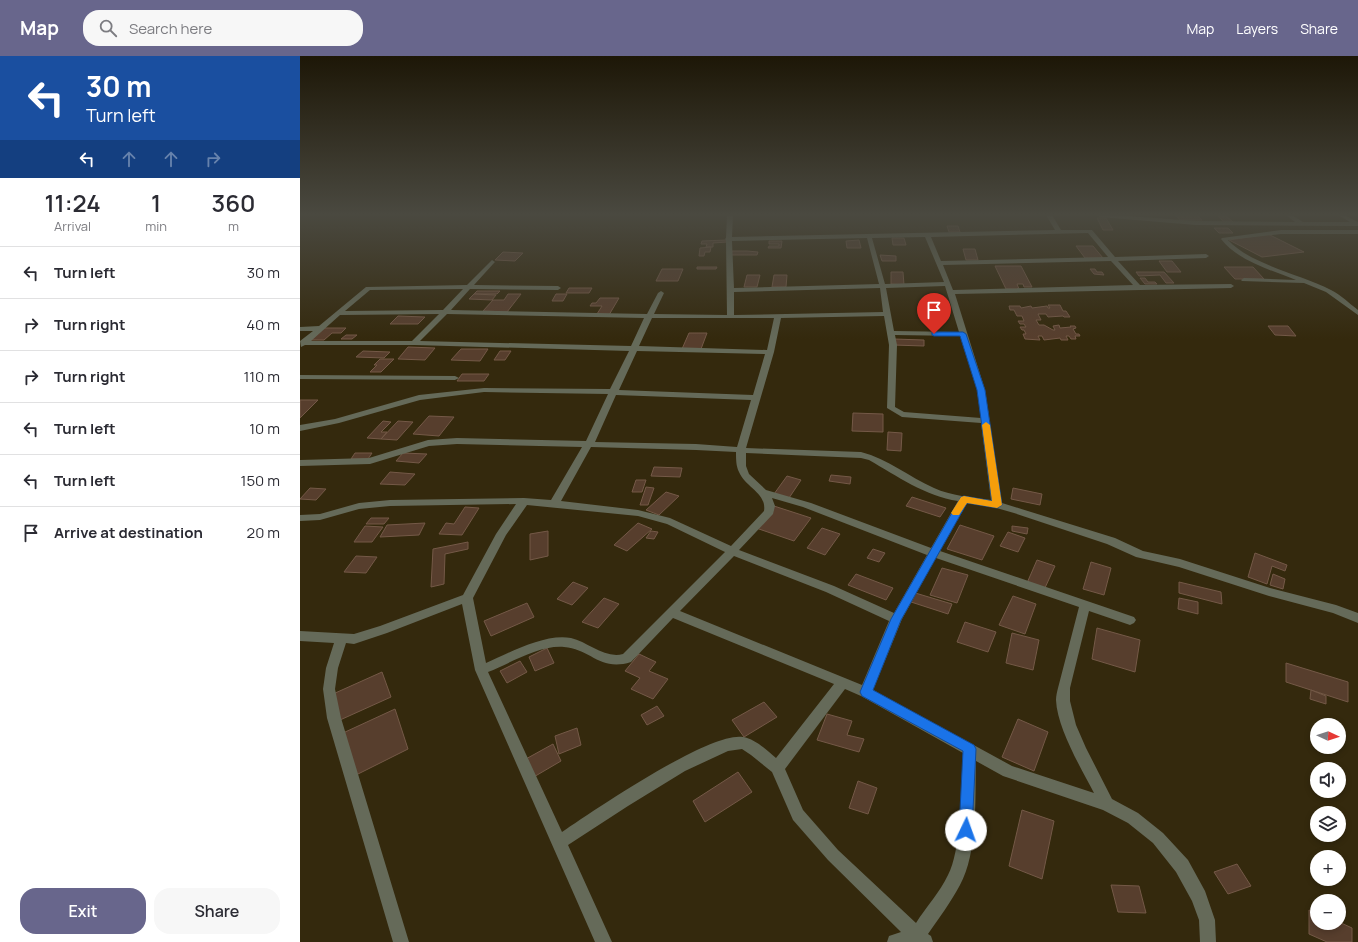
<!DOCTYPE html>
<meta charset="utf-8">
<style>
body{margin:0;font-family:Manrope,sans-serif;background:#f7f7f7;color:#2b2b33;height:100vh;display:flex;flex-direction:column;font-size:15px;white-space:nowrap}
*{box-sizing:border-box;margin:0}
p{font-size:13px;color:#7c7c81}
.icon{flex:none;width:22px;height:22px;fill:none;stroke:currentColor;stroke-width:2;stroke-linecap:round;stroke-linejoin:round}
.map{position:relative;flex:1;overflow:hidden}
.panel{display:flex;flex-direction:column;background:#fff;width:300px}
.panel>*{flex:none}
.top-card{background:#1a4fa0;color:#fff;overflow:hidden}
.needle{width:26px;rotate:93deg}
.controls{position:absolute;left:1010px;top:662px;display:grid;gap:8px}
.controls a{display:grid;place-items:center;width:36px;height:36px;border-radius:50%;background:#fff;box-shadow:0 2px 6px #0003;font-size:20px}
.pin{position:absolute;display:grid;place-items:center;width:34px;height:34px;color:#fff;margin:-41px -17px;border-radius:50% 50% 50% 0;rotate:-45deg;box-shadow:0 0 4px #0007}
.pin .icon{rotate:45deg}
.me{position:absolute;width:44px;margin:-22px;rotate:3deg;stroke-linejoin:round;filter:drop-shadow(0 0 3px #0008)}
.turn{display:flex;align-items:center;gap:14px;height:84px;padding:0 20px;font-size:18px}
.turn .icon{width:52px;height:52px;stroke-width:2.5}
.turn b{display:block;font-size:28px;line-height:34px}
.lanes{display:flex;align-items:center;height:38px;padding:0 20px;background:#0003;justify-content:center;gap:20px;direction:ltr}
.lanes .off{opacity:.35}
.eta{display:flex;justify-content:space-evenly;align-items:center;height:68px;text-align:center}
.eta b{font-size:24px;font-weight:600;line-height:28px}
.action{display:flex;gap:8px;margin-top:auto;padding:8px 20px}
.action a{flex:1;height:46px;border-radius:16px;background:#68668c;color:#fff;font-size:16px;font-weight:600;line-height:46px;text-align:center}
.action a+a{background:#f7f7f7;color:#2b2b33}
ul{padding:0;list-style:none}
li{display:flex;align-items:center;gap:12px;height:52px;padding:0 20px;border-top:1px solid #e1e1e2}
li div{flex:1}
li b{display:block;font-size:15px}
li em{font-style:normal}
header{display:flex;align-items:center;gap:24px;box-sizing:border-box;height:56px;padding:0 20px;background:#68668c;color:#fff}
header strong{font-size:19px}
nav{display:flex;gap:22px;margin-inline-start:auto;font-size:14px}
.search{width:280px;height:36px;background:#f7f7f7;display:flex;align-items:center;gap:10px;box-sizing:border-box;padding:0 14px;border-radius:16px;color:#7c7c81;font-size:15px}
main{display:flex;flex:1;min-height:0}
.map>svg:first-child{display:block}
.building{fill:#573e2d;stroke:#745947}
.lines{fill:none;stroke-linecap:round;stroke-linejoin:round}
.minor{fill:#656a59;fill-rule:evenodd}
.route{fill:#1a73e8;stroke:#114b97}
.slow{fill:#f59e0b}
</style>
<header>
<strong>Map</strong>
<div class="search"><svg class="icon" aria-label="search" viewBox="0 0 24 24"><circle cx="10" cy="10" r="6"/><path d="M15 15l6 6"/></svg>Search here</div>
<nav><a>Map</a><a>Layers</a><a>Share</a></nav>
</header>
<main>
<section class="panel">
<div class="top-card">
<div class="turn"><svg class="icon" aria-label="left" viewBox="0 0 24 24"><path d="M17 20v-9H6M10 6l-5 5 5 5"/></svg><div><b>30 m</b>Turn left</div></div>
<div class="lanes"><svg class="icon" aria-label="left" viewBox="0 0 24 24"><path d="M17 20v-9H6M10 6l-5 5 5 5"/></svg><svg class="icon off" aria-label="ahead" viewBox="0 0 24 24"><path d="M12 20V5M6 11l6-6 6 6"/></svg><svg class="icon off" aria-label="ahead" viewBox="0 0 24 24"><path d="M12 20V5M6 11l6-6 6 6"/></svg><svg class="icon off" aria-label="right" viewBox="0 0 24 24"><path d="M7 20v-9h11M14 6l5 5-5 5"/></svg></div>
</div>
<div class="eta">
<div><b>11:24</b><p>Arrival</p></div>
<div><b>1</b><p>min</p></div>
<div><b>360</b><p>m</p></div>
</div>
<ul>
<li><svg class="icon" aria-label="left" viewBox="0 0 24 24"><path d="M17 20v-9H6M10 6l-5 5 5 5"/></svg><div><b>Turn left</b></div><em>30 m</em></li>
<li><svg class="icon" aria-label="right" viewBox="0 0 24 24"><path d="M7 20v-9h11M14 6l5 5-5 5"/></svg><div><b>Turn right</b></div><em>40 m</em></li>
<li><svg class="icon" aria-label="right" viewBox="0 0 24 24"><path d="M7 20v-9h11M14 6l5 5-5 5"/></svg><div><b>Turn right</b></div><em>110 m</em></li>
<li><svg class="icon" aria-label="left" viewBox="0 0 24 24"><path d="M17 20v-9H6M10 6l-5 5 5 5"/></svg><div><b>Turn left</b></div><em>10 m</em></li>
<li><svg class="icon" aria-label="left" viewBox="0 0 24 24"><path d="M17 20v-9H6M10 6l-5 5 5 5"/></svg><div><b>Turn left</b></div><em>150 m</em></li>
<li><svg class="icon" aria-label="arrive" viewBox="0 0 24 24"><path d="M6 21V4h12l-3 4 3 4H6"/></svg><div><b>Arrive at destination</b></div><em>20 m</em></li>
</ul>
<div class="action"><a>Exit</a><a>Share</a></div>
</section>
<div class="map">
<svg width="1058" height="886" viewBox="0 0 1058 886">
<rect width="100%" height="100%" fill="#34290d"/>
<g class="building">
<polygon points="875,159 897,159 902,164 880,164"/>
<polygon points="918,160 926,160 933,166 924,166"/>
<polygon points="797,162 806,162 813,174 803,174"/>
<polygon points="647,170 658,170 660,176 649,176"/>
<polygon points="914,172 928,172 933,177 919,177"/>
<polygon points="968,178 1004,196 962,201 929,184"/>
<polygon points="592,182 604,182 606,189 593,189"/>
<polygon points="427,184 427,186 413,187 413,191 406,191 407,188 401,188 402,185"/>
<polygon points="559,184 561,192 547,192 546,185"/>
<polygon points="469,185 482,185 481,192 468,192 469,190 479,190 479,188 469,188"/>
<polygon points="776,190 793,190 803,202 785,202"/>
<polygon points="411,191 410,196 405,196 404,200 399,200 400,192"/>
<polygon points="663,193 675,193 678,204 666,204"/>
<polygon points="432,195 447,195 458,196 457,199 431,199"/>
<polygon points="203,196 223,197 215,205 195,204"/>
<polygon points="580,199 596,200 596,205 582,205"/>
<polygon points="859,205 872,205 881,216 867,216"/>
<polygon points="695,210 721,210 732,231 724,231 723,228 717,228 719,233 706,233"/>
<polygon points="397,211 417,211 416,213 397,213"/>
<polygon points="924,211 953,211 964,223 935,223"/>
<polygon points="362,213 383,213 378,225 356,225"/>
<polygon points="790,213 795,213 797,216 802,216 804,219 794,218"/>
<polygon points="591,216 603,216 604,229 591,228"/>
<polygon points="836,216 864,216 874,227 866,227 860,219 839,220"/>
<polygon points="447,219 460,219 457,231 444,231"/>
<polygon points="474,219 487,219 486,231 472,231"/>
<polygon points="840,222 845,222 848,226 855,226 857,228 845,228"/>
<polygon points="269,232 292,232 289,237 266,237"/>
<polygon points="177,235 200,235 197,238 174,238"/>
<polygon points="174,238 196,239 192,244 169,243"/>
<polygon points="208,238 221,238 207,256 183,255 193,244 204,244"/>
<polygon points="256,238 267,238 263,245 252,245"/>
<polygon points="300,242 319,242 309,259 297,258 302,250 290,250 292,247 296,247"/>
<polygon points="748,249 760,249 763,255 766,255 770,261 764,261 763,260 748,261 746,258 738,258 741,264 736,264 739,269 744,269 753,274 755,274 753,270 759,269 760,272 771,271 770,270 775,270 776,272 773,273 776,278 779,278 780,280 775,280 776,283 771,283 769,280 766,280 768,284 761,284 760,282 744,284 742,280 738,280 740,284 725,283 723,278 726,278 724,274 722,274 720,271 726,271 724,268 720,268 718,265 724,265 722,260 717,260 714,254 710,254 709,250 720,250 721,252 731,250 732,252 747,250 748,252 750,252"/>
<polygon points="98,260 125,261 118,268 90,268"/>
<polygon points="968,270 988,270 996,280 975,279"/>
<polygon points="24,272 46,272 41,277 32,277 24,284 11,284"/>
<polygon points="389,277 407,277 401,293 382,293"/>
<polygon points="46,279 57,279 52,283 41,283"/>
<polygon points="594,283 624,284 624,290 593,289"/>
<polygon points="108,291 135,292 125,304 98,303"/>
<polygon points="161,293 188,293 180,305 151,304"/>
<polygon points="63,295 90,296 84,302 56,301"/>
<polygon points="200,295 211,295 205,304 194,304"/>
<polygon points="80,303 94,303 81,316 70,316 77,309 74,309"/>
<polygon points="162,318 189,318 184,325 157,325"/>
<polygon points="0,344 18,344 0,362"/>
<polygon points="553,357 583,358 583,376 552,375"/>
<polygon points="129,360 154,361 139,380 113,378"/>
<polygon points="83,365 91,366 81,376 87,376 81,383 67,382"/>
<polygon points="98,365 113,366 97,384 81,383"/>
<polygon points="588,376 602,377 601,395 587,394"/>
<polygon points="55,397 72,397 68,403 51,403"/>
<polygon points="103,397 127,398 119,407 96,405"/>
<polygon points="354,411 382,412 380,421 351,420"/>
<polygon points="90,416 115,418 105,429 80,428"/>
<polygon points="531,419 551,421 550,428 529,425"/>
<polygon points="487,420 501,424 489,442 474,438"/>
<polygon points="336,424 346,424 342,436 332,436"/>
<polygon points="346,431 354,432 348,449 340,449"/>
<polygon points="10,432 26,433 16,444 0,443"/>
<polygon points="713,432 742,438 740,449 711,443"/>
<polygon points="366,436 379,440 359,459 346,454"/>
<polygon points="612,441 646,452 640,461 606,450"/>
<polygon points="474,450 511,462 494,485 456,472"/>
<polygon points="165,451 179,452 162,479 139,478 146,467 154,468"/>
<polygon points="71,462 89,462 84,468 66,468"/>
<polygon points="125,467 119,479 80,481 87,469"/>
<polygon points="338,467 352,473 327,495 314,489"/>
<polygon points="660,469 694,480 682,504 647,493"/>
<polygon points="65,470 83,471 72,486 54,486"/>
<polygon points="712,470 728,472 727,478 712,475"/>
<polygon points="522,472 540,478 525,499 507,492"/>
<polygon points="248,475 248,500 230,504 230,478"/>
<polygon points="351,475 358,476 354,483 346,482"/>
<polygon points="708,476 725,482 718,496 700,490"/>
<polygon points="168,486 168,493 145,498 144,528 131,531 133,493"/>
<polygon points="573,493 585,497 579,506 567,502"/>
<polygon points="955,497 987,509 985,515 972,510 967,528 948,521"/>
<polygon points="56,500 77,501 66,517 44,516"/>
<polygon points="737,504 755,510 744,534 727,527"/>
<polygon points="791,506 811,512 804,539 783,533"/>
<polygon points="642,512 668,519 657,547 630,539"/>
<polygon points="556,518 593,532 586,544 548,529"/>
<polygon points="973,518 985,523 983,533 970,529"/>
<polygon points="273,526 288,532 272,549 257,543"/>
<polygon points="879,526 921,536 922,548 879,537"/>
<polygon points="612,536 652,548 648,558 608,545"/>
<polygon points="713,540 736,548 725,578 699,569"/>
<polygon points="304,542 319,548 298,572 282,566"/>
<polygon points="879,542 898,546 898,558 878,553"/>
<polygon points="227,547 234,561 191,580 184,565"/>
<polygon points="665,566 696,576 688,596 657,586"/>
<polygon points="797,572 840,584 835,616 792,603"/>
<polygon points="712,577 739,584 733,614 706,607"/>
<polygon points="247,592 254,607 235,615 229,601"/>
<polygon points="339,598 356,606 349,615 368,623 353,643 331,633 340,622 325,615"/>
<polygon points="220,605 227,616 207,627 200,615"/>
<polygon points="986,607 1048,626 1048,646 986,626"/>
<polygon points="82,616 91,641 40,664 33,638"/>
<polygon points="1011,634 1026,640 1026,648 1010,643"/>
<polygon points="464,646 477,661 444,681 432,664"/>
<polygon points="357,650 364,660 347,669 341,659"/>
<polygon points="95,653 108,693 54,720 43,677"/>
<polygon points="527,658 552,665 547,679 564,683 559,696 517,684"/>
<polygon points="718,663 748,676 734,715 702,701"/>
<polygon points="277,672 281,689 259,698 255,680"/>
<polygon points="253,688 261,705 232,722 224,704"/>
<polygon points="438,716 452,736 405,766 393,745"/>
<polygon points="558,725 577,732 568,758 549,752"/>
<polygon points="722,754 754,765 742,823 709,810"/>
<polygon points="937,808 951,830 928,838 914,816"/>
<polygon points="811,829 839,830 846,857 818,856"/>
<polygon points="1009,854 1017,857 1017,867 1039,866 1052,872 1052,886 1027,886 1009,878"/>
</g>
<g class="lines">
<g class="minor">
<path d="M427,159h6l-1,22 323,-7 -9,-15h6l9,15h31l23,27 91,-3 3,2 -3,2 -88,3 22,24 91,-1 3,2 -3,2 -276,6 30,96 17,113 113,35 28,13 37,8 90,29 66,17 22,8v10l-25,-10 -64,-17 -90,-29 -43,-10 -29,-13 -93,-31 -21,-6 -26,-4 -27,48 194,66 2,3 -2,3 -4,2 -41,-14 -19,77v13l6,24 10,23 26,51 26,14 25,20 25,27 17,31 10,29 1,22h-16l-1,-22 -7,-19 -16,-29 -23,-29 -25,-20 -25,-13 -100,-34 -27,-15c-1,36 2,92 -16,124 -9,17 -21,33 -32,49l3,2 2,6h-46l2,-6 12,-4 -73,-72 -35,-40 -21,-48 -21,-17 -9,-6 -14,2 -43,20 -57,35 -60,39 44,97h-17l-120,-272 -13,-66 -75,29 -33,11 -8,-1 -8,25 -3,21 6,29 68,224h-16l-66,-224 -4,-29 3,-21 8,-25 -34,-2v-10l54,3 26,-8 83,-31 33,-61 20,-30 -126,2 -31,3 -39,11 -20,1v-6l20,-1 39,-11 31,-3 134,-2 27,2 31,-53 -125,-3 -28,2 -59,18 -70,2v-6l69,-2 59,-18 29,-2 129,3 22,-47 -124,-2 -64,8 -81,23 -39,8v-6l35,-6 84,-24 65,-7 126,1 19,-38 -215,-6h-109l-4,2 -1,-6 13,-10h-13v-4l19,-1 47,-39 101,-2 25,-25 3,2 -1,1 -20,22 84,1 3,2 -3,2 -88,-1 -19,21 196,4 11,-21 3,-2 3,2 -10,21 73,1 -1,-75 -1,-1 1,-1zM788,177l20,24 -167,4 -10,-24zM625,181l19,45 -59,2 -13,-46zM567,182l12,46 -145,4 -2,-47zM811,205l22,24 -180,5 -10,-25zM645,230l14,46 -65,-1 -8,-43zM580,232l3,24 -149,3v-23zM163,233l-20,21 -98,1 25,-21zM139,258l-27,27h-101l29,-26zM147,258l197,4 -13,28 -211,-5zM584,260l5,29 -2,63 15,9 79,6 10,77c-19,-3 -40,-4 -57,-12 -25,-11 -46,-29 -73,-36l-115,-4 28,-96 7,-34zM352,262h122l-7,32 -128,-4zM595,279l66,1 16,54 4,28 -77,-6 -9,-5 2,-62zM337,295l128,3 -12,41 -134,-5zM316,339l135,5 -14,47 -41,-3 -101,-2zM291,391l105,3 40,2c0,7 0,14 3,20 6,15 28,21 25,39l-33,35 -61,-28 -32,-8 -77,-9zM446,397l115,5 8,2c28,16 56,36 89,41l-27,47 -120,-45 -45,-13 -17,-16 -3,-8zM472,442l31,9 124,48 -33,58 -60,-27 -95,-36 34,-36 2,-8zM227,449l111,11 29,8 58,28 -102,102c-18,5 -35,-12 -52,-16 -26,-5 -62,15 -85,25l-13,-65 33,-63zM434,500l92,36 63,29 -27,64 -182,-74zM636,502l143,49 -21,81c-1,4 -2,8 -2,12 1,28 25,68 38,93l-82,-27 -139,-76 29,-71zM373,562l161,66 -58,74c-9,-8 -21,-19 -33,-21 -33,-6 -150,74 -181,95l-74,-160c23,-9 51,-27 76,-25 27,2 36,25 67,15zM545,633l16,7 102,57c-2,31 -1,96 -15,122 -8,17 -22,32 -32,48l-78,-73 -35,-40 -18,-41z"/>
<polygon points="797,159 815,159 896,165 995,166 986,159 992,159 1003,166 1050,166 1038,159 1044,159 1058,166 1058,170 896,169 800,161"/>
<path d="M981,174h77v4h-77l-53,6c23,25 73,34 103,50 10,5 18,13 27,20v5l-32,-23 -22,-9 -62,-2 -1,-1 3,-2 52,2c-25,-10 -58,-19 -75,-41l1,-1z"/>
<polygon points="0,319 155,320 159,322 155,324 0,323"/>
</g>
</g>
<linearGradient id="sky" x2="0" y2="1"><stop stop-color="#1d1707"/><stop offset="0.56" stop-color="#4a4940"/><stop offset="1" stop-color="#4a4940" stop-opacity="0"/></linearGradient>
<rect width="1058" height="283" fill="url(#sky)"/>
<polygon class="route" points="632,276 663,276 666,278 685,334 702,449 697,452 667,447 601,564 573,634 674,689 676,693 672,774 670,779 666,781 661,779 659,774 663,695 562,640 560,636 591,563 661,441 664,440 692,445 677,334 660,280 634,280 632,279"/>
<polygon class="slow" points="686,366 690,369 702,449 697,452 667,447 659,459 653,459 651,457 661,441 664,440 692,445 682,369"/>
</svg>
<div class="controls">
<a><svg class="needle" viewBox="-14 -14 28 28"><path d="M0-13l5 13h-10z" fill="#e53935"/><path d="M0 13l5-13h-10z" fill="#7c7c81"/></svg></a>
<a><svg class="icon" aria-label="sound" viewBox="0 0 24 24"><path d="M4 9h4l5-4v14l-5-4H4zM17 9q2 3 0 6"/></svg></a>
<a><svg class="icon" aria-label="layers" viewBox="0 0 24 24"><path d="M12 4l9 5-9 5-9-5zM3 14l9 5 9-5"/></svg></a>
<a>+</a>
<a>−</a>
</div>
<div class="pin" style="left:634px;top:278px;background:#d93025"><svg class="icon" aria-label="arrive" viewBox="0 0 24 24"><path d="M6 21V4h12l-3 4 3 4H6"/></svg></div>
<svg class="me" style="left:666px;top:774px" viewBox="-20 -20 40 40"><circle r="19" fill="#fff"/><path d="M0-13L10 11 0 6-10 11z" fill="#1a73e8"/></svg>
</div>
</main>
